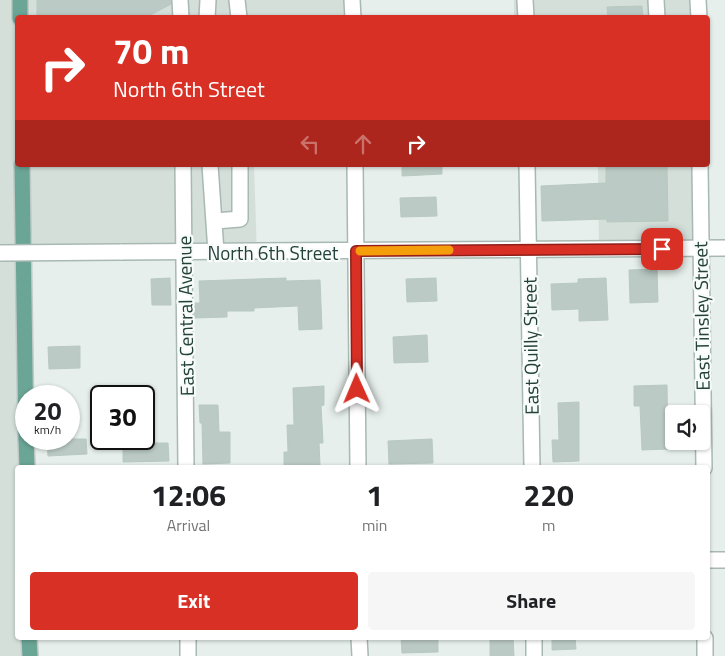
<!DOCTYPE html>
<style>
body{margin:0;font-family:"Titillium Web",sans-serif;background:#f6f6f6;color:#202124;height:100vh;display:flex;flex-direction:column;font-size:19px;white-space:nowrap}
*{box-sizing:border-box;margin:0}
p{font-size:16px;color:#757577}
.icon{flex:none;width:28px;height:28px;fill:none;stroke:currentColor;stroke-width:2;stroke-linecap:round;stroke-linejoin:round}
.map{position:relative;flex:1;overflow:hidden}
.sheet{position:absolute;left:15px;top:465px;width:695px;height:175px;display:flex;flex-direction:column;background:#fff;border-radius:5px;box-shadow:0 1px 4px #0004}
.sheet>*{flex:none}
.banner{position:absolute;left:15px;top:15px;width:695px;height:152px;border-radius:5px;box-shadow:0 1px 4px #0004;background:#d93025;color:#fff;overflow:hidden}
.controls{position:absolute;left:665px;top:405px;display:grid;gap:10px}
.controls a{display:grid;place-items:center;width:45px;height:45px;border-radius:5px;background:#fff;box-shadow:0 1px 4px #0004;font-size:25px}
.speed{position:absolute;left:15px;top:385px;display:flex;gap:10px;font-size:25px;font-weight:700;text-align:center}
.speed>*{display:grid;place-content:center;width:65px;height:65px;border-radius:50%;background:#fff;box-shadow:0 1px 4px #0004;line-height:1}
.speed small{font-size:12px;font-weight:400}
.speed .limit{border:2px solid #111;border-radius:8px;background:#fff;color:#111}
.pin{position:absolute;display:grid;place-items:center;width:42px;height:42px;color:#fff;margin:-21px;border-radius:10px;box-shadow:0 2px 8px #0006}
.me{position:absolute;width:55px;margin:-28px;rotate:359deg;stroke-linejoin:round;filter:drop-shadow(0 0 4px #0008)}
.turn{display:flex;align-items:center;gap:18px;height:105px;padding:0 15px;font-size:22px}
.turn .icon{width:65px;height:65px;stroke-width:2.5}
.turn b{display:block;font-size:35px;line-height:42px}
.lanes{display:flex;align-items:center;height:48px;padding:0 15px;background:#0003;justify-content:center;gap:25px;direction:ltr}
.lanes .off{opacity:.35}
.eta{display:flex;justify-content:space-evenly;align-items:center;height:85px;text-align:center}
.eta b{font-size:30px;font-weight:700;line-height:35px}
.button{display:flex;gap:10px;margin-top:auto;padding:10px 15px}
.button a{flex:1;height:58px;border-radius:5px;background:#d93025;color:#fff;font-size:20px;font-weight:700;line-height:58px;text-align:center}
.button a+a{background:#f6f6f6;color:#202124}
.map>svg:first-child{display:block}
.built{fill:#d4dfda}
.building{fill:#bbcac4;stroke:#b8c9c2}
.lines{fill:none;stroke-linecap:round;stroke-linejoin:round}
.minor-casing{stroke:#a8b8b2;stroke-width:18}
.major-casing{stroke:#c2cac8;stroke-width:18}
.minor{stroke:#fff;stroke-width:15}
.major{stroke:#6aa596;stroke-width:15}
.minor-bridge-casing{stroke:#a8b8b2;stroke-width:18;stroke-linecap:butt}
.minor-bridge{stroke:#fff;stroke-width:15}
.route-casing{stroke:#8d1f18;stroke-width:12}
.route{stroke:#d93025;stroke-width:9}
.slow{stroke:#f59e0b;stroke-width:9}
.labels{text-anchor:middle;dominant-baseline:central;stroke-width:4.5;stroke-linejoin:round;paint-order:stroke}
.street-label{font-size:19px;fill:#24423a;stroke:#f7fbf9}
</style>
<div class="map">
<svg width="725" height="656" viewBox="0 0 725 656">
<rect width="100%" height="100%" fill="#e6efeb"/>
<g class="built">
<polygon points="0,0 351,0 350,17 18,18 18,165 254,165 257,256 24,257 27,467 18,468 18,638 29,638 29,656 0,656"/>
<rect x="514" y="0" width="181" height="17"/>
<polygon points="598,165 697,165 698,253 599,252"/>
</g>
<g class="building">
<polygon points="37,0 171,0 171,4 145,18 37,18"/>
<polygon points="642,6 643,18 608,18 607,7"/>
<polygon points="402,165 442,165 442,174 402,176"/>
<polygon points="606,165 667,165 668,221 607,222 607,219 542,221 541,186 606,183"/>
<polygon points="436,197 437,216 401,217 400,198"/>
<polygon points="657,269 658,302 630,303 629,270"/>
<polygon points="170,278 171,305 152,305 151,279"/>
<polygon points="286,278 286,281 320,280 322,329 299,330 298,306 254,308 254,311 227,311 227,317 194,318 194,303 200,303 199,281"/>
<polygon points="436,278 437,301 407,302 406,279"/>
<polygon points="606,278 608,320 579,321 579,309 552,310 551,284 578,283 578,279"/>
<polygon points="427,335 428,362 394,363 393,337"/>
<polygon points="80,346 80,368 49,369 48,347"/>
<polygon points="667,385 668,449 642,450 640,406 634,406 634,386"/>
<polygon points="324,386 324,405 321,406 323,443 319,443 320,465 284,466 284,452 288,452 287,425 294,425 293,388"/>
<polygon points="579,402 579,461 553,462 552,440 559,440 558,403"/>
<polygon points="199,405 218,405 219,432 230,432 230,463 203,464 202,423 200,423"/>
<polygon points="47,439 86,439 87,454 48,456"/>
<polygon points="123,439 141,439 141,443 168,443 169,461 123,462"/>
<polygon points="432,439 433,463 389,464 388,441"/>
<polygon points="401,638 438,638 438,652 402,653"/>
<polygon points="490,638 513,638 514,656 490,656"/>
<polygon points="552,638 575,638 576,649 552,650"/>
</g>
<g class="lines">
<g class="minor-casing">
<g id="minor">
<polyline points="180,0 181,18"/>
<polyline points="237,0 239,18"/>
<polyline points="352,0 353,18"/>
<polyline points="525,0 526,18"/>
<polyline points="656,0 657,18"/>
<polyline points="698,0 699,18"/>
<polyline points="207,18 208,0"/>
<polyline points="183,165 186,468"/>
<polyline points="210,165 216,252"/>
<polyline points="355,165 358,468"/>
<polyline points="527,165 532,468"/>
<polyline points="700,165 704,468"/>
<polyline points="215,221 240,219 240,165"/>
<polyline points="120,252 725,248"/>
<polyline points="708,560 725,560"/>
<polyline points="188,638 188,656"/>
<polyline points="359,638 360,656"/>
<polyline points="534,638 534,656"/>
<polyline points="705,656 705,638"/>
</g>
</g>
<g class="major-casing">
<g id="major">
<polyline points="20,0 20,18"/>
<polyline points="22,165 26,439"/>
<polyline points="26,439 27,468"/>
<polyline points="29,638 30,656"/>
</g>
</g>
<use href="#minor" class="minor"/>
<use href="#major" class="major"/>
<g class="minor-bridge-casing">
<polyline id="minor-bridge" points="0,253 120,252"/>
</g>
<use href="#minor-bridge" class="minor-bridge"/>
</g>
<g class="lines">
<g class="route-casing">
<polyline id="route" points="357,389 356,251 662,249"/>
</g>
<use href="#route" class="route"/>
<polyline class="slow" points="360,251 449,250"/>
</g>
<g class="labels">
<g class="street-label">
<text x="273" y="252">North 6th Street</text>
<text transform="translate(185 316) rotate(-91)">East Central Avenue</text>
<text transform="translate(701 316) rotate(-91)">East Tinsley Street</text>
<text transform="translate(530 346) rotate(-91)">East Quilly Street</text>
</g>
</g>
</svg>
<div class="controls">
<a><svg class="icon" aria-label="sound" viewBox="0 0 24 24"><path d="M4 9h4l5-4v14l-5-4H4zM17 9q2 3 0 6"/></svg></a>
</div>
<div class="speed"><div>20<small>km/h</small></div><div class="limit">30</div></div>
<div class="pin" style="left:662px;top:249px;background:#d93025"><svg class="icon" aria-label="arrive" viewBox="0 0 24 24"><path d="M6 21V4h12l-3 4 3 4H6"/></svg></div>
<svg class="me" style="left:357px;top:389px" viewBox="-20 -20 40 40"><path d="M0-17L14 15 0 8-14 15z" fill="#d93025" stroke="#fff" stroke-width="4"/></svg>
<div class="banner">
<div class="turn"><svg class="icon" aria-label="right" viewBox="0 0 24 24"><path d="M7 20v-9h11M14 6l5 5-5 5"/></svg><div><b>70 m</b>North 6th Street</div></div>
<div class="lanes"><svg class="icon off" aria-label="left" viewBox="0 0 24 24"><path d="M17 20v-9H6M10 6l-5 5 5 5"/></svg><svg class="icon off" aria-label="ahead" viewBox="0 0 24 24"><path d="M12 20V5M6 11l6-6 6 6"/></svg><svg class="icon" aria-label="right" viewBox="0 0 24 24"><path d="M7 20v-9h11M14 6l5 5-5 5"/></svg></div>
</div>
<section class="sheet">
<div class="eta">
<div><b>12:06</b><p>Arrival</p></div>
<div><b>1</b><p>min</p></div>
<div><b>220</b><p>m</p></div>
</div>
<div class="button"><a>Exit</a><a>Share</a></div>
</section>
</div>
